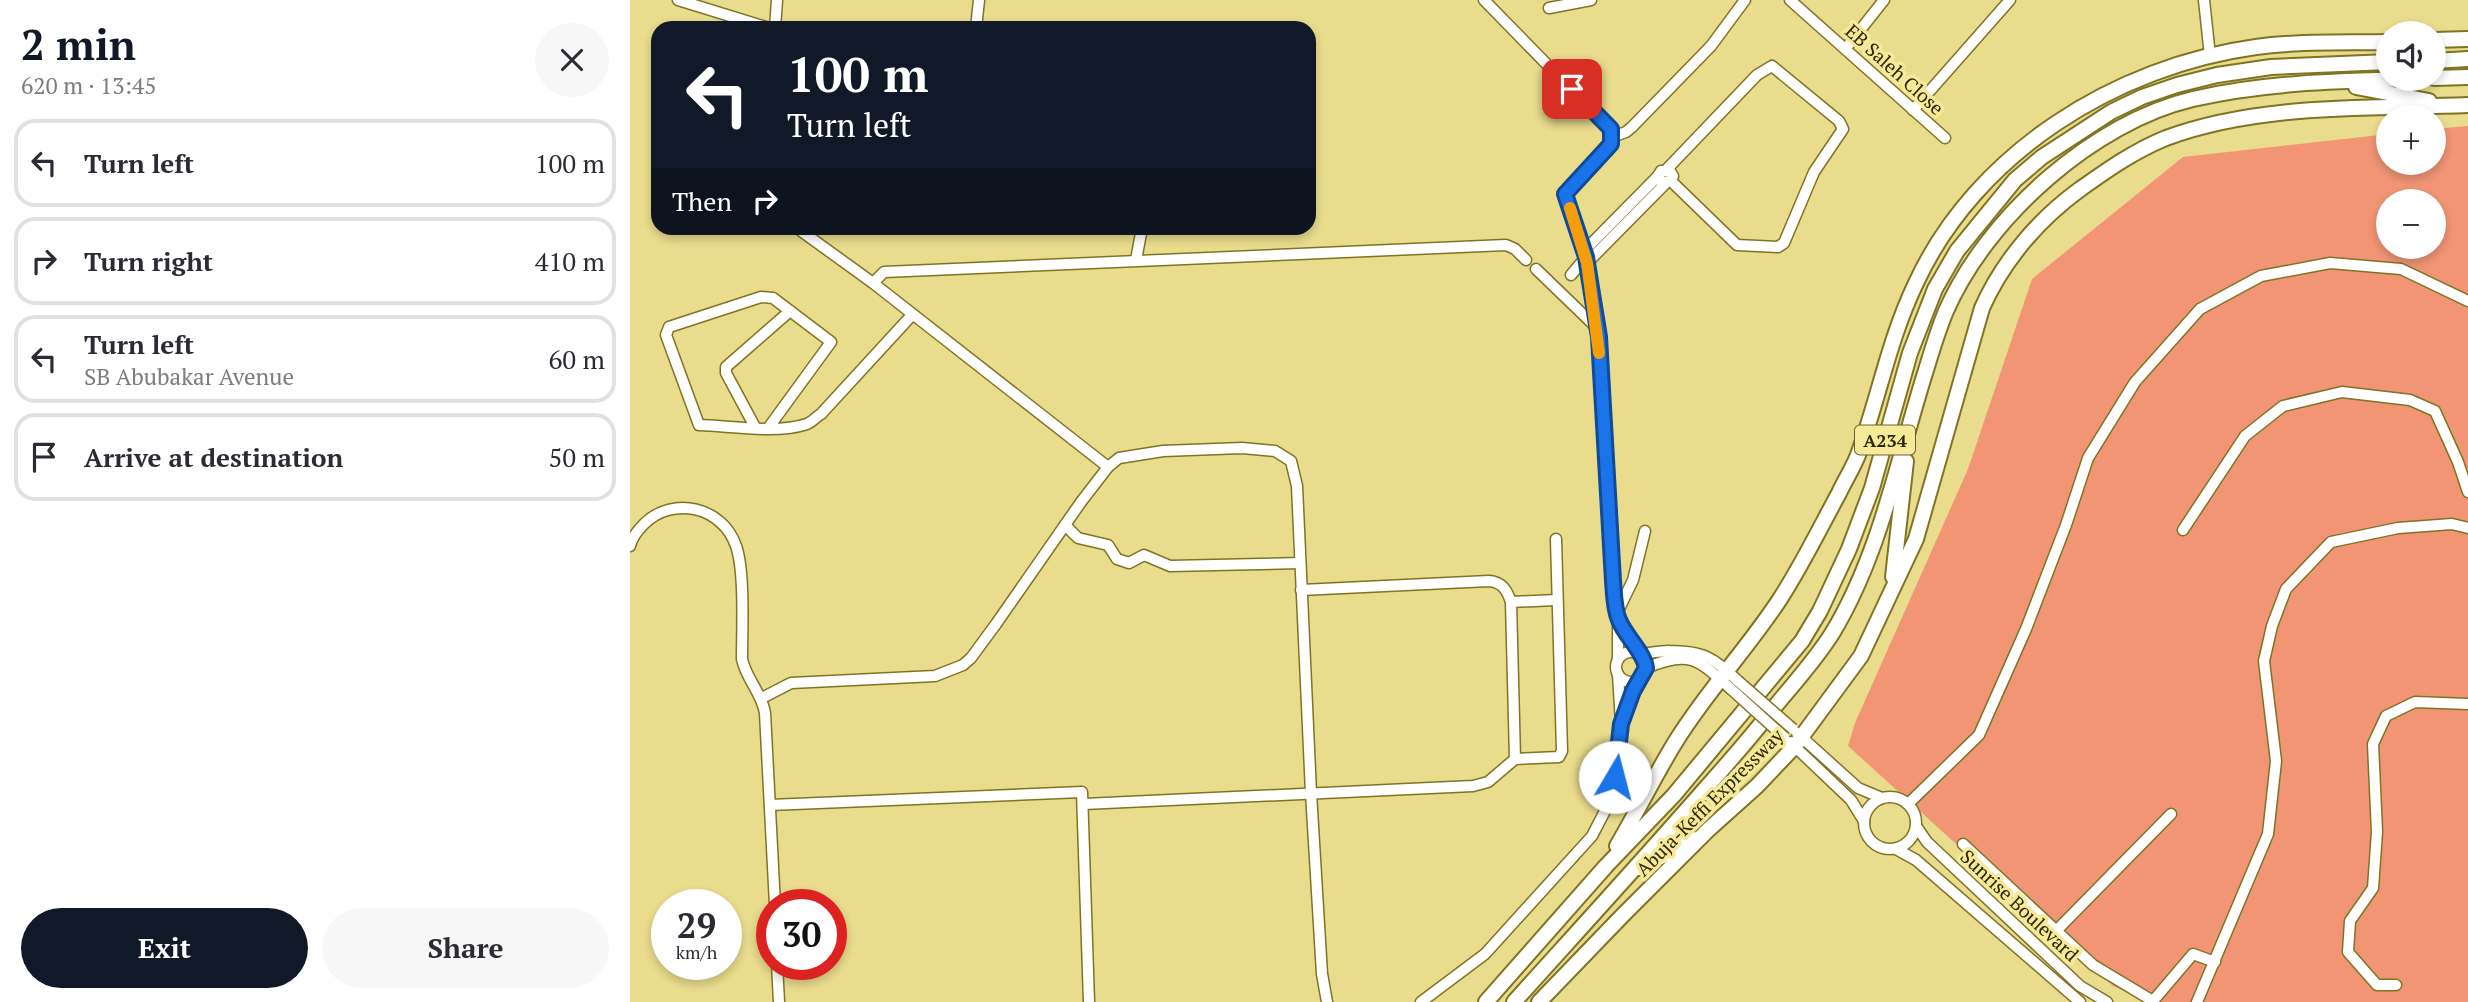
<!DOCTYPE html>
<meta charset="utf-8">
<style>
body{margin:0;font-family:"PT Serif",serif;background:#f7f7f7;color:#2b2b33;height:100vh;display:flex;flex-direction:column;font-size:26px;white-space:nowrap}
*{box-sizing:border-box;margin:0}
p{font-size:23px;color:#7c7c81}
.icon{flex:none;width:38px;height:38px;fill:none;stroke:currentColor;stroke-width:2;stroke-linecap:round;stroke-linejoin:round}
.map{position:relative;flex:1;overflow:hidden}
.sheet{display:flex;flex-direction:column;background:#fff;width:630px}
.sheet>*{flex:none}
.top-card{position:absolute;left:21px;top:21px;width:665px;height:214px;border-radius:21px;box-shadow:0 4px 10px #0003;background:#111827;color:#fff;overflow:hidden}
.tools{position:absolute;left:1746px;top:21px;display:grid;gap:14px}
.tools a{display:grid;place-items:center;width:70px;height:70px;border-radius:50%;background:#fff;box-shadow:0 4px 10px #0003;font-size:35px}
.speed{position:absolute;left:21px;top:889px;display:flex;gap:14px;font-size:35px;font-weight:700;text-align:center}
.speed>*{display:grid;place-content:center;width:91px;height:91px;border-radius:50%;background:#fff;box-shadow:0 4px 10px #0003;line-height:1}
.speed small{font-size:18px;font-weight:400}
.speed .limit{border:10px solid #d22;background:#fff;color:#111}
.pin{position:absolute;display:grid;place-items:center;width:60px;height:60px;color:#fff;margin:-30px;border-radius:14px;box-shadow:0 4px 10px #0006}
.me{position:absolute;width:77px;margin:-38px;rotate:8deg;stroke-linejoin:round;filter:drop-shadow(0 0 5px #0008)}
.turn{display:flex;align-items:center;gap:24px;height:147px;padding:0 21px;font-size:32px}
.turn .icon{width:91px;height:91px;stroke-width:2.5}
.turn b{display:block;font-size:49px;line-height:60px}
.then{display:flex;align-items:center;height:66px;padding:0 21px;background:#0003;gap:14px;font-size:26px}
.round{display:grid;place-items:center;flex:none;width:74px;height:74px;border-radius:37px;background:#f7f7f7}
.overview{display:flex;align-items:center;justify-content:space-between;height:119px;padding:0 21px}
h1{font-size:42px;font-weight:600;line-height:52px;color:#111827}
.button{display:flex;gap:14px;margin-top:auto;padding:14px 21px}
.button a{flex:1;height:80px;border-radius:42px;background:#111827;color:#fff;font-size:28px;font-weight:600;line-height:80px;text-align:center}
.button a+a{background:#f7f7f7;color:#2b2b33}
ul{padding:0;list-style:none}
li{display:flex;align-items:center;gap:21px;height:88px;margin:0 14px 10px;padding:0 7px;border:4px solid #e1e1e2;border-radius:21px}
li div{flex:1}
li b{display:block;font-size:26px}
li em{font-style:normal}
main{display:flex;flex:1;min-height:0}
.map>svg:first-child{display:block}
.green{fill:#f19575;fill-rule:evenodd}
.lines{fill:none;stroke-linecap:round;stroke-linejoin:round}
.minor-casing{stroke:#807423;stroke-width:13}
.highway-casing{stroke:#807423;stroke-width:18}
.minor{stroke:#fff;stroke-width:10}
.highway{stroke:#fff;stroke-width:14}
.minor-bridge-casing{stroke:#807423;stroke-width:13;stroke-linecap:butt}
.minor-bridge{stroke:#fff;stroke-width:10}
.route-casing{stroke:#114b97;stroke-width:18}
.route{stroke:#1a73e8;stroke-width:12}
.slow{stroke:#f59e0b;stroke-width:12}
.labels{text-anchor:middle;dominant-baseline:central;stroke-width:7;stroke-linejoin:round;paint-order:stroke}
.shield{fill:#f6e99a;stroke:#696132;stroke-width:2}
.shield-label{font-size:18px;font-weight:bold;fill:#2c2705}
.street-label{font-size:19px;fill:#2c2705;stroke:#f6e99a}
</style>
<main>
<section class="sheet">
<div class="overview"><div><h1>2 min</h1><p>620 m · 13:45</p></div><a class="round"><svg class="icon" aria-label="close" viewBox="0 0 24 24"><path d="M6 6l12 12M18 6L6 18"/></svg></a></div>
<ul>
<li><svg class="icon" aria-label="left" viewBox="0 0 24 24"><path d="M17 20v-9H6M10 6l-5 5 5 5"/></svg><div><b>Turn left</b></div><em>100 m</em></li>
<li><svg class="icon" aria-label="right" viewBox="0 0 24 24"><path d="M7 20v-9h11M14 6l5 5-5 5"/></svg><div><b>Turn right</b></div><em>410 m</em></li>
<li><svg class="icon" aria-label="left" viewBox="0 0 24 24"><path d="M17 20v-9H6M10 6l-5 5 5 5"/></svg><div><b>Turn left</b><p>SB Abubakar Avenue</p></div><em>60 m</em></li>
<li><svg class="icon" aria-label="arrive" viewBox="0 0 24 24"><path d="M6 21V4h12l-3 4 3 4H6"/></svg><div><b>Arrive at destination</b></div><em>50 m</em></li>
</ul>
<div class="button"><a>Exit</a><a>Share</a></div>
</section>
<div class="map">
<svg width="1838" height="1002" viewBox="0 0 1838 1002">
<rect width="100%" height="100%" fill="#e9dc8d"/>
<path class="green" d="M1838,126v876h-318l-37,-16 -265,-240 7,-23 113,-254 64,-190 151,-122 206,-23v29h45v-34zM1759,201h45v46h-45z"/>
<g class="lines">
<g class="minor-casing">
<g id="minor">
<polyline points="48,0 139,28"/>
<polyline points="854,0 980,129 981,144 935,194 956,257 968,332"/>
<polyline points="1160,0 1315,138"/>
<polyline points="1574,0 1580,56"/>
<polyline points="919,8 961,0"/>
<polyline points="145,28 147,0"/>
<polyline points="346,28 349,0"/>
<polyline points="1216,48 1254,0"/>
<polyline points="1283,110 1380,0"/>
<polyline points="982,137 996,132 1002,127 1081,46 1115,0"/>
<polyline points="1037,169 1127,75 1142,66 1209,121 1213,129 1184,172 1154,243 1148,247 1107,245 1041,181 1043,176 1040,171 1031,171 1028,176 1031,182 1041,181"/>
<polyline points="167,228 243,283 478,467"/>
<polyline points="954,251 1028,176"/>
<polyline points="506,260 512,228"/>
<polyline points="957,263 1035,184"/>
<polyline points="906,269 964,325 969,337 983,581 988,619 988,659"/>
<polyline points="941,275 956,257"/>
<polyline points="243,283 254,272 876,245 885,249 896,260"/>
<polyline points="125,427 96,373 96,367 160,311"/>
<path d="M139,427l62,-85 -58,-44 -12,-1 -92,30 -3,8 33,90c32,1 78,9 108,-1 5,-2 9,-7 14,-10l91,-99"/>
<polyline points="435,525 448,538 478,545 487,559 499,563 514,555 540,566 670,563"/>
<polyline points="1553,530 1615,436 1653,406 1712,392 1780,400 1805,411 1828,462 1838,492"/>
<path d="M0,546c2,-9 8,-16 14,-22 29,-29 79,-17 92,22 9,25 6,85 6,113 4,20 20,34 23,54l10,192"/>
<path d="M671,590l188,-9c13,1 18,9 22,21l4,157"/>
<polyline points="881,602 926,600"/>
<polyline points="987,613 1003,580 1015,531"/>
<polyline points="990,622 1008,653"/>
<circle cx="1001" cy="667" r="15"/>
<path d="M1010,655c10,-3 18,-3 28,-4 36,0 44,6 70,30"/>
<path d="M1016,668c45,-19 52,-8 85,21"/>
<polyline points="132,698 161,683 305,676 333,665 341,658 366,624 451,502 478,467 489,458 533,451 612,448 645,451 661,461 667,486 681,793 692,974 697,1002"/>
<polyline points="994,717 1008,681"/>
<polyline points="1167,733 1228,788 1252,798"/>
<polyline points="1160,742 1221,800 1234,821"/>
<circle cx="1260" cy="823" r="26"/>
<polyline points="454,804 843,786 858,782 885,759 929,757 932,751 926,539"/>
<polyline points="1278,804 1349,735 1396,629 1436,525 1458,458 1505,382 1570,309 1631,276 1700,263 1771,269 1838,301"/>
<polyline points="140,805 452,792 459,1002"/>
<polyline points="1286,826 1297,842 1450,986 1477,1002"/>
<polyline points="1333,844 1463,965 1523,1001 1563,954 1585,962"/>
<polyline points="1266,849 1286,860 1450,1002"/>
<polyline points="1426,931 1541,814"/>
<polyline points="147,964 149,1002"/>
<polyline points="1766,985 1747,985 1718,952 1720,921 1743,888 1747,832 1743,744 1756,716 1785,702 1838,704"/>
<polyline points="791,1002 855,954 962,836 977,807 988,759 991,724 988,674"/>
<polyline points="1567,1002 1638,834 1646,761 1634,661 1642,626 1656,589 1701,542 1768,528 1822,524 1838,528"/>
</g>
</g>
<g class="highway-casing">
<g id="highway">
<polyline points="1804,40 1838,39"/>
<polyline points="1804,61 1838,59"/>
<polyline points="1804,78 1838,77"/>
<polyline points="1726,87 1799,101"/>
<polyline points="1263,577 1276,461"/>
<path d="M987,846c20,-34 38,-71 59,-105 31,-50 72,-93 104,-142 22,-34 40,-71 59,-106 6,-13 14,-25 19,-38 21,-58 31,-116 58,-172 60,-130 200,-217 340,-236 43,-6 89,-4 133,-5"/>
<polyline points="1010,868 1063,839"/>
<polyline points="856,1002 976,866 1044,795 1172,641 1190,611 1219,549 1242,488 1280,353 1305,289 1327,251 1385,180 1412,157 1481,112 1512,97 1547,85 1587,75 1641,67 1759,62"/>
<path d="M884,1002c64,-71 128,-141 191,-213 25,-28 49,-56 72,-85 19,-23 40,-46 56,-72 48,-80 65,-174 93,-262 6,-20 12,-40 20,-59 41,-94 148,-189 247,-212 73,-17 148,-18 222,-20"/>
<path d="M909,1002l83,-86 87,-87 48,-43 37,-39 67,-91 55,-117 66,-231c21,-47 56,-88 97,-118 28,-20 55,-39 87,-52 95,-35 203,-29 302,-33"/>
</g>
</g>
<use href="#minor" class="minor"/>
<use href="#highway" class="highway"/>
<g class="minor-bridge-casing">
<g id="minor-bridge">
<polyline points="1108,681 1163,729"/>
<polyline points="1101,689 1154,737"/>
</g>
</g>
<use href="#minor-bridge" class="minor-bridge"/>
</g>
<g class="lines">
<g class="route-casing">
<path id="route" d="M942,89l39,40v15l-46,50 21,63 13,80 14,244c1,12 1,28 6,39 6,16 25,32 27,48l-13,23 -12,33 -6,53"/>
</g>
<use href="#route" class="route"/>
<polyline class="slow" points="940,208 957,263 969,353"/>
</g>
<g class="labels">
<rect class="shield" x="1225" y="425.5" width="60" height="29" rx="5"/>
<g class="shield-label">
<text x="1255" y="440">A234</text>
</g>
<g class="street-label">
<text transform="translate(1265 69) rotate(42)">EB Saleh Close</text>
<text transform="translate(1079 802) rotate(-45)">Abuja-Keffi Expressway</text>
<text transform="translate(1390 905) rotate(43)">Sunrise Boulevard</text>
</g>
</g>
</svg>
<div class="tools">
<a><svg class="icon" aria-label="sound" viewBox="0 0 24 24"><path d="M4 9h4l5-4v14l-5-4H4zM17 9q2 3 0 6"/></svg></a>
<a>+</a>
<a>−</a>
</div>
<div class="speed"><div>29<small>km/h</small></div><div class="limit">30</div></div>
<div class="pin" style="left:942px;top:89px;background:#d93025"><svg class="icon" aria-label="arrive" viewBox="0 0 24 24"><path d="M6 21V4h12l-3 4 3 4H6"/></svg></div>
<svg class="me" style="left:985px;top:777px" viewBox="-20 -20 40 40"><circle r="19" fill="#fff"/><path d="M0-13L10 11 0 6-10 11z" fill="#1a73e8"/></svg>
<div class="top-card">
<div class="turn"><svg class="icon" aria-label="left" viewBox="0 0 24 24"><path d="M17 20v-9H6M10 6l-5 5 5 5"/></svg><div><b>100 m</b>Turn left</div></div>
<div class="then">Then<svg class="icon" aria-label="right" viewBox="0 0 24 24"><path d="M7 20v-9h11M14 6l5 5-5 5"/></svg></div>
</div>
</div>
</main>
